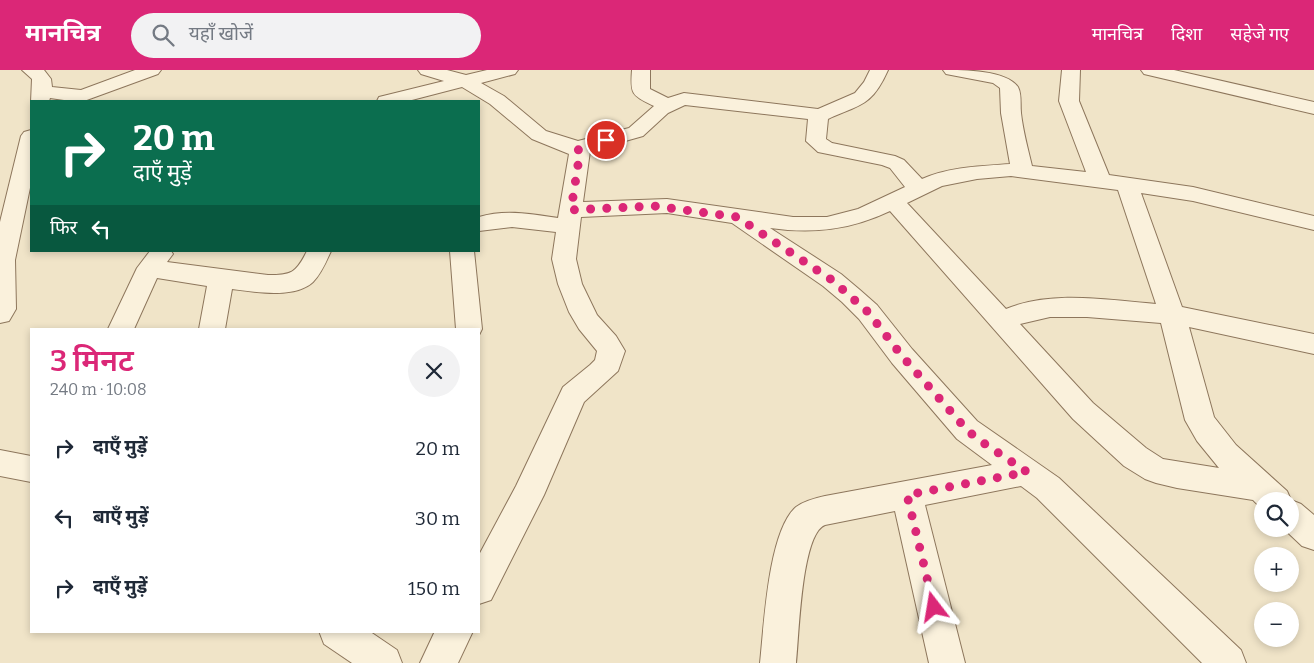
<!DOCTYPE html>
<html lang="hi">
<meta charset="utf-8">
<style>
body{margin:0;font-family:Bitter,"Noto Sans Devanagari",serif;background:#f2f2f3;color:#1f2937;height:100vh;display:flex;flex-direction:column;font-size:19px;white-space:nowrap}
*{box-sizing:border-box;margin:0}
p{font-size:16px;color:#747a83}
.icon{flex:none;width:28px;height:28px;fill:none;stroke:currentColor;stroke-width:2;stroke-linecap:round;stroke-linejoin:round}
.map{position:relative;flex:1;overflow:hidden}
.sheet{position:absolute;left:30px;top:258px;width:450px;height:305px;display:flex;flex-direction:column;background:#fff;border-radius:0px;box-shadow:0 2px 8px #0003}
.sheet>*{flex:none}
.guide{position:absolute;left:30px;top:30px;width:450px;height:152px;border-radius:0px;box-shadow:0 2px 8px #0003;background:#0b6e4f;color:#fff;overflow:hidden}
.fabs{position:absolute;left:1254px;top:422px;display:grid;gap:10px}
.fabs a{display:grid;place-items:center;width:45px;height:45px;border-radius:50%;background:#fff;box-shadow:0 2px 8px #0003;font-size:25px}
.pin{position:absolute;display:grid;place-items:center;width:42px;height:42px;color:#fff;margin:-21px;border:2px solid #fff;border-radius:50%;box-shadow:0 1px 5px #0007}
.me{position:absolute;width:55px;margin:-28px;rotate:346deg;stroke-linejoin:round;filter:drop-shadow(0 0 4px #0008)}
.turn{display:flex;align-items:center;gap:18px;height:105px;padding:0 20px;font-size:22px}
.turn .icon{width:65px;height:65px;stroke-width:2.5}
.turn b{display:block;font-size:35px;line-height:42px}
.then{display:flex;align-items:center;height:48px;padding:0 20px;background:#0003;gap:10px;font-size:19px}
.round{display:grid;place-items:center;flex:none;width:52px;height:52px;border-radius:26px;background:#f2f2f3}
.summary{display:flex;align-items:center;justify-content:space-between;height:85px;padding:0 20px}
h1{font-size:30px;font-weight:600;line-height:38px;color:#db2777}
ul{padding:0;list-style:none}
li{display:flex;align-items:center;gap:15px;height:70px;padding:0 20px}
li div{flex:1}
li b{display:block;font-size:19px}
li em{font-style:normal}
header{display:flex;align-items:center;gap:30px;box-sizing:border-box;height:70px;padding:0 25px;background:#db2777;color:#fff}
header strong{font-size:24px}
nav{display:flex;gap:28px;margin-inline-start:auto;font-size:18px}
.search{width:350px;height:45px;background:#f2f2f3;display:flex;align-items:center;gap:12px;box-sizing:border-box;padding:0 18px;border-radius:28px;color:#747a83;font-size:19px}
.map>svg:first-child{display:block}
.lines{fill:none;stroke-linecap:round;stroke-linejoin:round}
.minor-casing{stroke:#8d765c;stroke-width:2}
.minor{fill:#faf1dc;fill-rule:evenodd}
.route{stroke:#db2777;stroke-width:9;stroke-dasharray:0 16.2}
</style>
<header>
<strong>मानचित्र</strong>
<div class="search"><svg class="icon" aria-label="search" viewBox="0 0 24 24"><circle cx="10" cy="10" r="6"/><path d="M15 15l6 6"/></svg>यहाँ खोजें</div>
<nav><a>मानचित्र</a><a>दिशा</a><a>सहेजे गए</a></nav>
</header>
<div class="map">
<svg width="1314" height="593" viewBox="0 0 1314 593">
<rect width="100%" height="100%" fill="#f0e4c8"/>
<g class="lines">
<g class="minor-casing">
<g id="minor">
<polygon points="22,0 44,0 51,9 52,17 81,20 135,0 161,0 158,4 84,31 71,31 50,28 49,31 31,32 32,9"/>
<path d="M418,0h29l19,5 21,-5h31l-3,4 -34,9 23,13 42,35 32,10 51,-13 25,-22c-22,-11 -24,-11 -22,-36h18v19l18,9 16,-5 134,16 37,-16 9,-11 6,-12h18c-16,36 -27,34 -60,49l-2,20 6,4 63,13 9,4 18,19c26,-12 60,-13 88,-15l-9,-51 -1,-25 -7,-5 -47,-9 -3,-4c22,0 63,0 75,17 4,8 2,17 3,26 2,18 7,36 11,53l54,6 -27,-71 3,-31h18l-1,31 30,74 84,12 121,29v14l-121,-29 -52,-8 41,114 132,27v20l-125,-27 25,90 22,28 51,46 4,9 10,4 13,11v35l-12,-4 -18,-17h6v-28h-28v8l-9,-9 -76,-12 -21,-5 -11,-4 -21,-13 -51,-47 -183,-208c-40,19 -77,23 -120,17l71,46 19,16 17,15 35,44 65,72 82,57 182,172 5,13h-44l-165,-165 -16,-12 -96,19 40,158h-36l-34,-152 -70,14c-24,9 -26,112 -29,138h-36c4,-36 8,-132 36,-156 8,-6 20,-9 29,-11l167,-31 -35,-26 -65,-76 -33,-44 -17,-17 -19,-16 -91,-63 -65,-10 -86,4 -5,42 6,25 15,31 19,21 9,15 -7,20 -34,31 -40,93 -53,105 -12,4v-49l37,-69 47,-99 27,-22 5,-5 2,-9 -18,-22 -10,-17 -11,-28 -6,-25 4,-27 -44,-5 -33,4v-14c26,-8 52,-3 79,1l11,-64 -37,-15 -42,-35 -28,-17 -54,14h-31l2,-4 65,-16 -23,-7zM685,35l123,14 -2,22 12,11 64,13 8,3 15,19 -47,22 -31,8h-34l-126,-18 -84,3 7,-51 53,-15 25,-23zM1011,106l107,14 38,114c-49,-4 -104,-14 -150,5l-99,-106 35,-17 35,-7zM1050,247h37l74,6 24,97 12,21 22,27 -56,-9 -17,-11 -53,-45 -73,-79z"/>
<polygon points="1141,0 1174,0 1314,32 1314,44 1144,4"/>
<polygon points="31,60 31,113 15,190 16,239 9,251 0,253 0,152 21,66 24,62"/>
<path d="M150,181h21l2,3 -6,8 101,13c24,0 28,-2 39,-24h24c-5,11 -10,23 -18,31 -18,17 -59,10 -81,7l-7,40h-26l8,-43 -50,-8 -23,51h-26l29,-61z"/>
<polygon points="450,181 474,181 482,259 479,265 479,259 456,259"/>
<polygon points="0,380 31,386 31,412 0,406"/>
<polygon points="319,561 369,561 397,580 402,593 352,593 324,574"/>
<polygon points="435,561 473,561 458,593 420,593"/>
</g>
</g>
<use href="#minor" class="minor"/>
</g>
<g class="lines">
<polyline class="route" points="606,70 577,78 580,82 571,140 654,136 737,147 832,210 868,242 902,286 967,360 979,370 1027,402 907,425 934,537"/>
</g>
</svg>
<div class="fabs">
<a><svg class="icon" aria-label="search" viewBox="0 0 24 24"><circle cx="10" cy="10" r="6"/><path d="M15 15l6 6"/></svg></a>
<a>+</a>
<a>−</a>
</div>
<div class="pin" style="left:606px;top:70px;background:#d93025"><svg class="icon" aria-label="arrive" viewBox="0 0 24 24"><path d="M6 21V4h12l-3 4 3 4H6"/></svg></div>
<svg class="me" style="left:934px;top:537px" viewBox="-20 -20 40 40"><path d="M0-17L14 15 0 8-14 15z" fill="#db2777" stroke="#fff" stroke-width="4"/></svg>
<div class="guide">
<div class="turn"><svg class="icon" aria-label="right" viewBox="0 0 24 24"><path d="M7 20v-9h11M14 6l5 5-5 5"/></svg><div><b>20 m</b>दाएँ मुड़ें</div></div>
<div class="then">फिर<svg class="icon" aria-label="left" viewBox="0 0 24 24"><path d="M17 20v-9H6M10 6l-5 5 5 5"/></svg></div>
</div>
<section class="sheet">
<div class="summary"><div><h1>3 मिनट</h1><p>240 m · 10:08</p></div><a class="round"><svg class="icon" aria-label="close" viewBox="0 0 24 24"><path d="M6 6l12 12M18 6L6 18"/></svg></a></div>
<ul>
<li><svg class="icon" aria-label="right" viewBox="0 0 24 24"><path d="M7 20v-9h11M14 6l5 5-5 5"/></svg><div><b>दाएँ मुड़ें</b></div><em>20 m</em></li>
<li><svg class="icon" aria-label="left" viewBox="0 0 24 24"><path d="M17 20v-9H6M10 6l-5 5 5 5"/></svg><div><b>बाएँ मुड़ें</b></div><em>30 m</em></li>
<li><svg class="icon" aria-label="right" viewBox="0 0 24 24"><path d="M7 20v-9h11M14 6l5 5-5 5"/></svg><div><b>दाएँ मुड़ें</b></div><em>150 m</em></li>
</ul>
</section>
</div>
